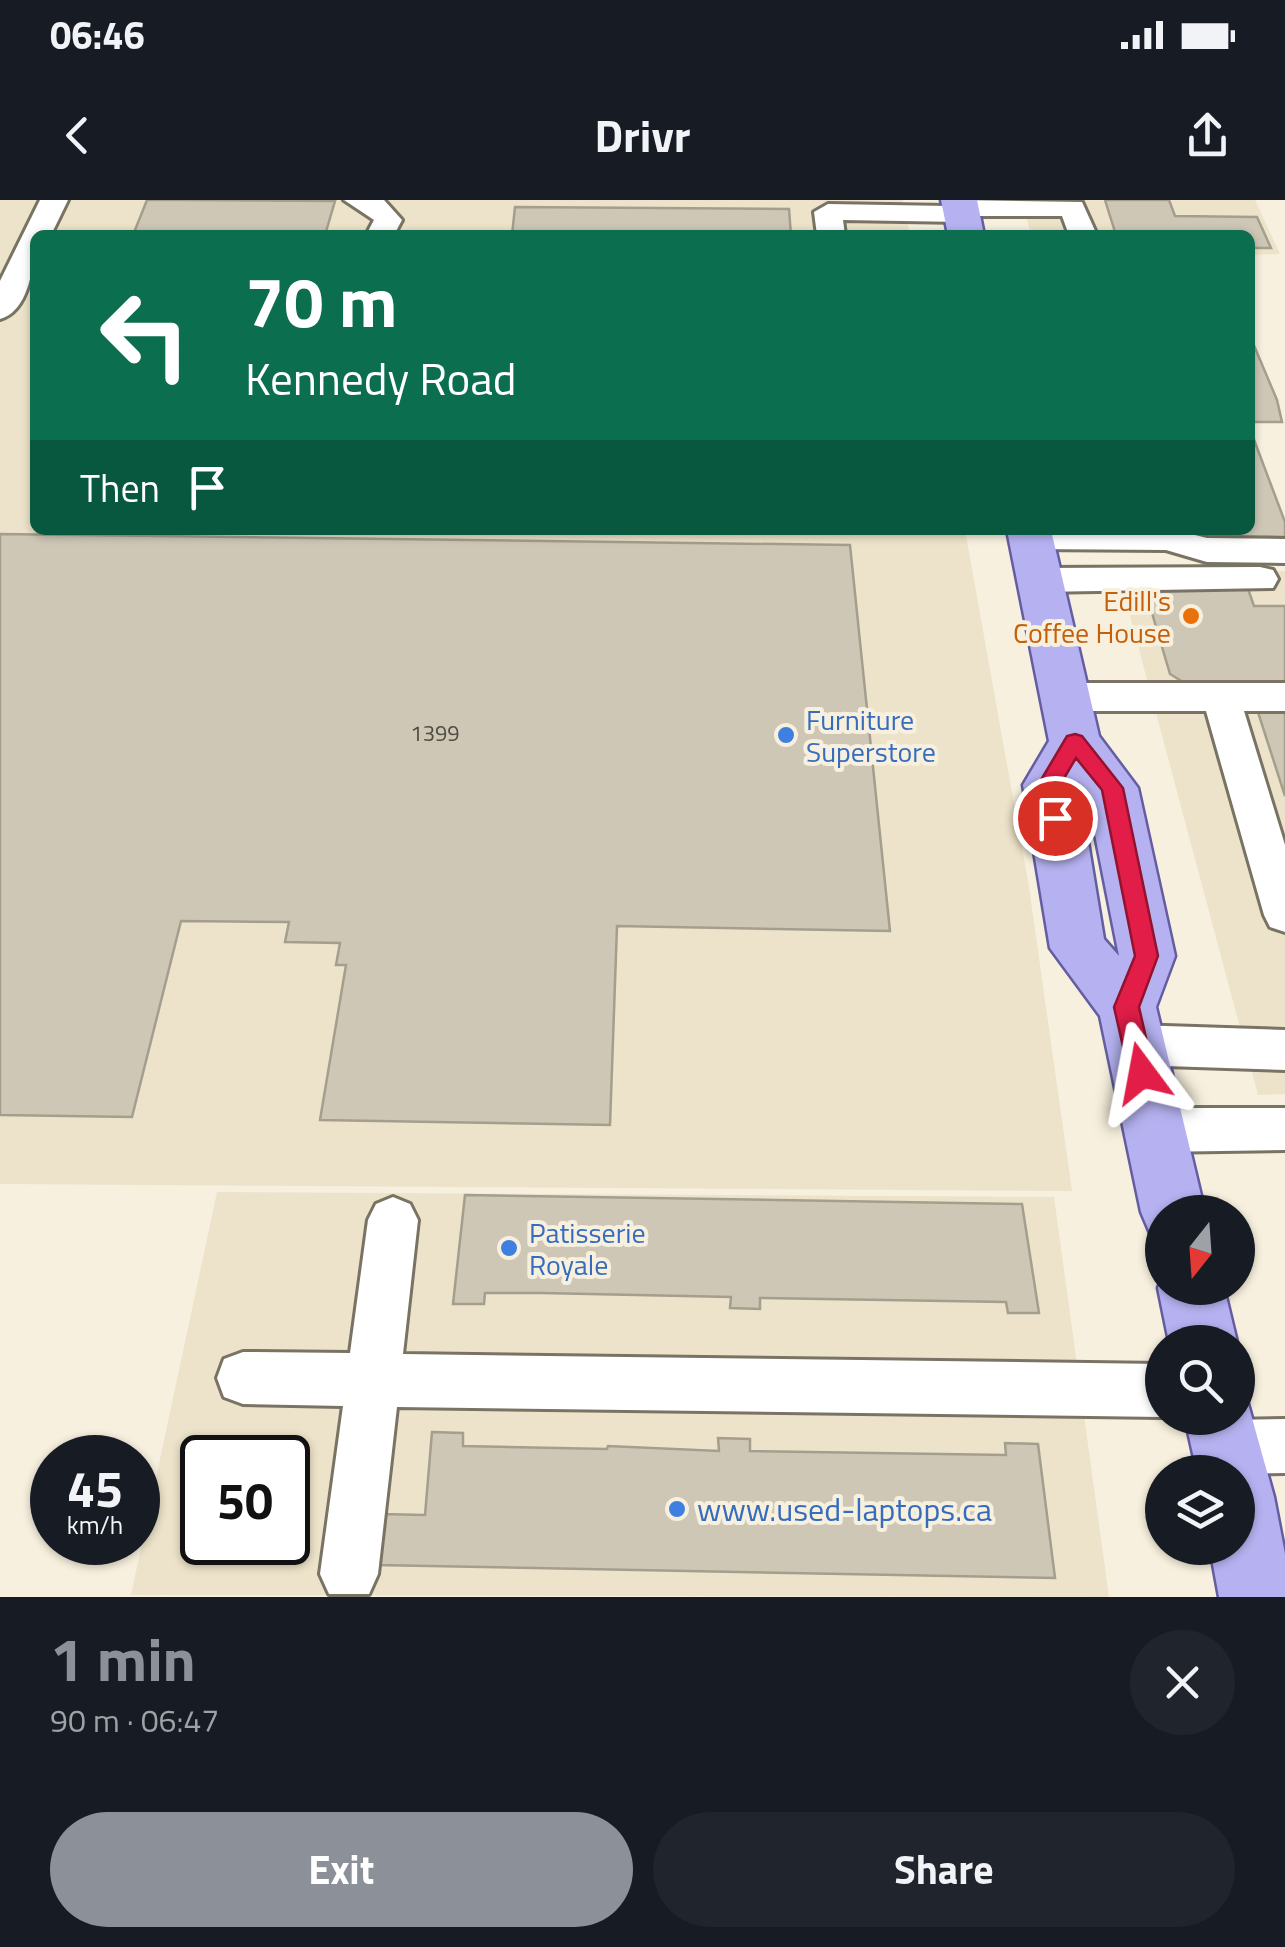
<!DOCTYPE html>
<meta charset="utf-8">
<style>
body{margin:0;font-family:"Titillium Web",sans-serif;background:#20242c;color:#f1f3f6;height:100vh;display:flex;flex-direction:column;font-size:38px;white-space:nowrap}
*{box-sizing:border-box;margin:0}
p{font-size:32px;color:#9ea1a6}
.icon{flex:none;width:55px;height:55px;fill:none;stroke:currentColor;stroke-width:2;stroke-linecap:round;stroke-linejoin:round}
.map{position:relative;height:1397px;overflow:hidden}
.sheet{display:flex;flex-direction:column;background:#171b24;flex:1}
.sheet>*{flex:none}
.guide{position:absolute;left:30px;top:30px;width:1225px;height:305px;border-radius:15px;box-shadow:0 2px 8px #0004;background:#0b6e4f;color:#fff;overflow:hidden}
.needle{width:65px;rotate:197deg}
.fabs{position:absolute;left:1145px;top:995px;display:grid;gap:20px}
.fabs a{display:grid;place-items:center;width:110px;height:110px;border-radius:50%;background:#171b24;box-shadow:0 2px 8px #0004;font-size:50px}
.speed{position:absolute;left:30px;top:1235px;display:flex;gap:20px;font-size:50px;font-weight:700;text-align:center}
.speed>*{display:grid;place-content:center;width:130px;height:130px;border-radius:50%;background:#171b24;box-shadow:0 2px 8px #0004;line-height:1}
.speed small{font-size:25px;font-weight:400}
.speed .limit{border:5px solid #111;border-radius:15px;background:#fff;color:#111}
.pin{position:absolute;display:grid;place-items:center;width:85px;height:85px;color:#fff;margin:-42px;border:5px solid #fff;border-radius:50%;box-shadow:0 2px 10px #0007}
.me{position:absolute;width:110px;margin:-55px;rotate:347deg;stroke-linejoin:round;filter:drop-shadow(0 0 8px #0008)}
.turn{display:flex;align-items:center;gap:35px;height:210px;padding:0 50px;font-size:45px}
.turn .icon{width:130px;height:130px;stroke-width:2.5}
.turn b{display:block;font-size:70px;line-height:85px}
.then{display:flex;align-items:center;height:95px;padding:0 50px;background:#0003;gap:20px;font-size:38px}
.round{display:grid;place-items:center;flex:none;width:105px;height:105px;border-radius:52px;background:#20242c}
.overview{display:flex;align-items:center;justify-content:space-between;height:170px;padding:0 50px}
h1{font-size:60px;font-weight:700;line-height:75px;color:#8c9099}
.cta{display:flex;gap:20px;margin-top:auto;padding:20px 50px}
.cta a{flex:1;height:115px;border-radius:60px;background:#8c9099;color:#fff;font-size:40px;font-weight:700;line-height:115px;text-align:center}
.cta a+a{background:#20242c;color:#f1f3f6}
.status{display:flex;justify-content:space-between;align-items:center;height:70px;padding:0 50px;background:#171b24;direction:ltr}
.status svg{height:28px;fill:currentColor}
header{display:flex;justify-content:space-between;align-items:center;height:130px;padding:0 50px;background:#171b24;font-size:45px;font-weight:700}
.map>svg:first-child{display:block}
.built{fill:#ede3ca;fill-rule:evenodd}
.building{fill:#cec7b6;stroke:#a49e8d;stroke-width:2.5}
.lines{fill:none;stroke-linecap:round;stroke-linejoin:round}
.minor-casing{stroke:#797364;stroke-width:6}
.major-casing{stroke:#645ea0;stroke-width:5}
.minor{fill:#fff;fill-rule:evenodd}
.major{fill:#b6b2f1;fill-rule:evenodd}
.route{fill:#e11d48;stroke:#92132f;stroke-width:2.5}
.food-dot{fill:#e8710a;stroke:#f7f0de;stroke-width:4}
.shop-dot{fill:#3f7fe0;stroke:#f7f0de;stroke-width:4}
.labels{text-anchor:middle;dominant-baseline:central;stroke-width:8;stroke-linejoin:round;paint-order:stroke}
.number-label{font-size:22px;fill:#4f4c42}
.food-label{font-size:28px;fill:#c56008;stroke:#f7f0de;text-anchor:end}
.shop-label{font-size:28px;fill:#366cbe;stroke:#f7f0de;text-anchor:start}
.near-shop-label{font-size:32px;fill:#366cbe;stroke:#f7f0de;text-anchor:start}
</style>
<div class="status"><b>06:46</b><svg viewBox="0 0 49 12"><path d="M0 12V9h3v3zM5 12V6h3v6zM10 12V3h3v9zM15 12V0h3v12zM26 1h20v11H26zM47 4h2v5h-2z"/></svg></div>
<header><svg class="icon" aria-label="back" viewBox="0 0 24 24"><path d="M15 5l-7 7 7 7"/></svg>Drivr<svg class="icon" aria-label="share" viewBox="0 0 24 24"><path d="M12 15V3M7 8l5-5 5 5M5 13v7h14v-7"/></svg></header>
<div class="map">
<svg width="1285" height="1397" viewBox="0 0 1285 1397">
<rect width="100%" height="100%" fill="#f7f0de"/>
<g class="built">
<polygon points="0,0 903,0 910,35 35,35 35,330 965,330 1029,687 1072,991 0,984"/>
<polygon points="1022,0 1255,0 1280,54 1250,55 1250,35 1031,35"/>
<polygon points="1118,371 1285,371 1285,894 1258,895"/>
<path d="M217,992l837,5 55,400 -978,-2zM202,1258h86v84h-86z"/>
</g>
<g class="building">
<polygon points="147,0 188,0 335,1 325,35 133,35"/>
<polygon points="1105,0 1169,0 1175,16 1257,17 1271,48 1250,48 1250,35 1116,35"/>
<polygon points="515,7 789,9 791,35 512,35"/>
<polygon points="1250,136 1277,200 1282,222 1250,222"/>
<polygon points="1250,229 1285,322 1285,337 1200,336 1198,330 1250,330"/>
<polygon points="0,334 850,345 890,731 617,726 610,925 320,920 346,765 336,765 340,743 285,742 289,722 181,721 132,917 0,915"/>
<polygon points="1157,386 1247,386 1254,406 1285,406 1285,485 1188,485 1170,474 1147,396"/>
<polygon points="1256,506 1285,507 1285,596"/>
<polygon points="465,995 1022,1004 1039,1113 1008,1113 1006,1102 760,1098 760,1109 730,1108 731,1097 541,1093 485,1093 484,1104 453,1104"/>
<polygon points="432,1232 463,1233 463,1246 607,1249 608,1246 719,1251 718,1238 750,1239 750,1251 1006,1255 1005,1243 1038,1244 1055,1378 376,1365 381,1314 425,1315"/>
</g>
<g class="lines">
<g class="minor-casing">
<g id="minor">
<path d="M40,0h28l-17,35h-16c0,26 -5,76 -35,84v-38z"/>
<polygon points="344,0 384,0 402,20 394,35 366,35 374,20"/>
<polygon points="960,0 1082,2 1097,35 1069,35 1062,16 974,16 962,22 843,20 845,35 817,35 814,12 828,4 949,6"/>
<polygon points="1019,330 1175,330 1207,338 1285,339 1285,363 1207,362 1166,350 1031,349 1019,346 1014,338"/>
<polygon points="1260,367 1273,370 1278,379 1273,388 1040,392 1027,389 1022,380 1027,371 1040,368"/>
<polygon points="1065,483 1285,483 1285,511 1244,511 1285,645 1285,732 1270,727 1264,715 1206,511 1065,511 1052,507 1046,497 1052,487"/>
<polygon points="1135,825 1285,830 1285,870 1135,865 1119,859 1112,845 1119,831"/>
<polygon points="1155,908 1285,908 1285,950 1155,952 1138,945 1131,930 1138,915"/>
<polygon points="393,997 410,1004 418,1020 403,1154 1162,1164 1162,1217 397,1207 378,1374 369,1394 329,1394 320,1374 343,1206 243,1204 224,1197 217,1178 224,1159 243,1152 350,1153 368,1020 376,1004"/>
<polygon points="1285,1219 1285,1273 1238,1274 1208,1266 1200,1247 1208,1228 1227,1220"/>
</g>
</g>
<g class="major-casing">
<g id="major">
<polygon points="941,0 977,0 984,35 948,35"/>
<path d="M1007,330h44l48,206 39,52 37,168 -19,51 49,205h-43v26l-12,-5 -9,-21 -41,-196 -50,-68 -27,-163 26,-44zM1078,581l9,13 32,162 -15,-17z"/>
<polygon points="1162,1078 1162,1088 1224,1088 1237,1142 1169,1142 1158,1088"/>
<polygon points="1238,1190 1245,1193 1274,1297 1285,1354 1285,1397 1219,1397 1210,1348 1238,1348 1238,1272 1197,1272 1185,1218 1238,1218"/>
</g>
</g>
<use href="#minor" class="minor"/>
<use href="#major" class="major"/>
</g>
<polygon class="route" points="1075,534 1082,536 1123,588 1158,756 1139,807 1154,873 1142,884 1129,873 1114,807 1135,756 1102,590 1076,558 1060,585 1066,618 1062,623 1047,623 1038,585 1067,536"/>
<circle class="food-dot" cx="1191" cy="416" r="10"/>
<g class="shop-dot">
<circle cx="786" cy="535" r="10"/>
<circle cx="509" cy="1048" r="10"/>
<circle cx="677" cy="1309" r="10"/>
</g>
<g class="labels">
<g class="number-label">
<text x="435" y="533">1399</text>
</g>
<g class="food-label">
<text x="1171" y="400">Edill's<tspan x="1171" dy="32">Coffee House</tspan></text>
</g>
<g class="shop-label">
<text x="806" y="519">Furniture<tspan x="806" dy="32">Superstore</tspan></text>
<text x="529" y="1032">Patisserie<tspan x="529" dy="32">Royale</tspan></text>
</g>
<g class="near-shop-label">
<text x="697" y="1309">www.used-laptops.ca</text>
</g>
</g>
</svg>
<div class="fabs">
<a><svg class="needle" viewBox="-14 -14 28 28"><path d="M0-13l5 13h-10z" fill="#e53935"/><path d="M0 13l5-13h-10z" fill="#9ea1a6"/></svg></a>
<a><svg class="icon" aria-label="search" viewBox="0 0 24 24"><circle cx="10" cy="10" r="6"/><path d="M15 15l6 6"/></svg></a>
<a><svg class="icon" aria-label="layers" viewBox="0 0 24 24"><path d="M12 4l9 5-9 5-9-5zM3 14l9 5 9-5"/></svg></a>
</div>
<div class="speed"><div>45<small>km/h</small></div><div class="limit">50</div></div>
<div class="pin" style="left:1055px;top:618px;background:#d93025"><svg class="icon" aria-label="arrive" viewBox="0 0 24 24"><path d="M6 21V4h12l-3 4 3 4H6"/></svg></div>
<svg class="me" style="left:1142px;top:873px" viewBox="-20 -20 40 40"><path d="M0-17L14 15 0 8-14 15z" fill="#e11d48" stroke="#fff" stroke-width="4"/></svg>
<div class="guide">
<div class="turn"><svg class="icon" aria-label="left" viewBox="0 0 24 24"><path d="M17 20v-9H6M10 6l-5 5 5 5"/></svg><div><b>70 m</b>Kennedy Road</div></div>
<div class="then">Then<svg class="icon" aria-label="arrive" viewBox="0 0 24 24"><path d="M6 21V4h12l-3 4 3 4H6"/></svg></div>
</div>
</div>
<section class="sheet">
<div class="overview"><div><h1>1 min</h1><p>90 m · 06:47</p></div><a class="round"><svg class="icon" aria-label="close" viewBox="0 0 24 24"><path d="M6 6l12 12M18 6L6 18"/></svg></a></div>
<div class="cta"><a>Exit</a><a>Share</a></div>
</section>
